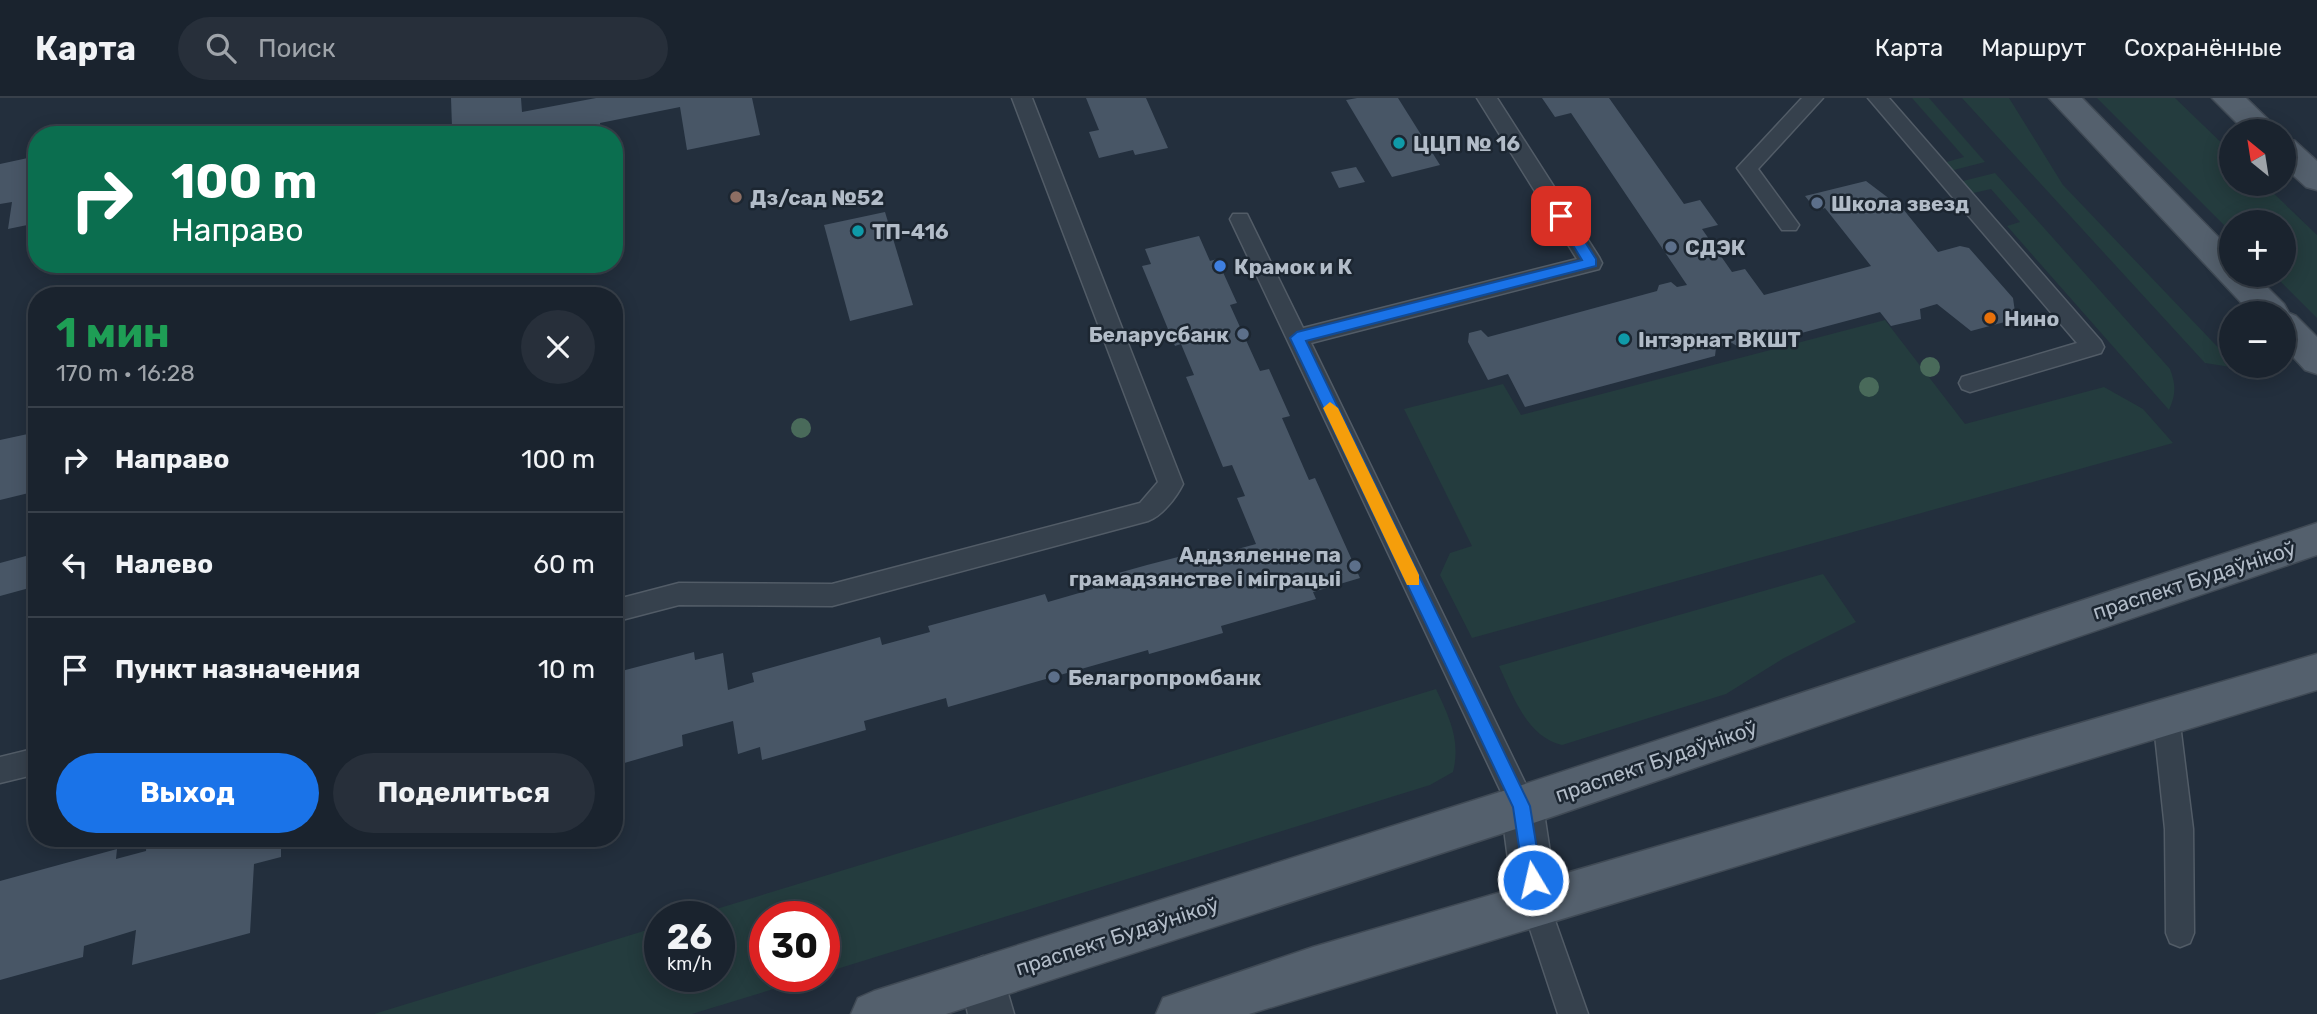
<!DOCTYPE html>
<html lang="ru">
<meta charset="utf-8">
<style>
body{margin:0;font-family:Rubik,sans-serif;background:#272f3a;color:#f1f3f6;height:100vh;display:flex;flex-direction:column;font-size:26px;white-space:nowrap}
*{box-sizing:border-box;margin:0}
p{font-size:23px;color:#9fa4aa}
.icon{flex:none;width:38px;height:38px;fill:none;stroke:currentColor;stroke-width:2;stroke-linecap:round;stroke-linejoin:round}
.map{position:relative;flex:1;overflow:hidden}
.drawer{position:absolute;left:28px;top:189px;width:595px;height:560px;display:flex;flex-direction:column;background:#1a232e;border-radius:28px;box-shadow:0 4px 18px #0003,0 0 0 2px #38404a}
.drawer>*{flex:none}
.banner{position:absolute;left:28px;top:28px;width:595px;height:147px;border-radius:28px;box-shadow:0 4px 18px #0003,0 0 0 2px #38404a;background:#0b6e4f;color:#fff;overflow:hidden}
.needle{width:46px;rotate:330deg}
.buttons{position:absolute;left:2219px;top:21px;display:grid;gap:14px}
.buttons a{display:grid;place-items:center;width:77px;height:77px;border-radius:50%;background:#1a232e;box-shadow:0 4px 18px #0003,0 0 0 2px #38404a;font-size:35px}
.speed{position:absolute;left:644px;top:803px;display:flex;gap:14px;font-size:35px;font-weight:700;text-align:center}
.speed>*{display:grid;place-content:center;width:91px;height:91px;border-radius:50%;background:#1a232e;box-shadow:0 4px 18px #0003,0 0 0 2px #38404a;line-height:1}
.speed small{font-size:18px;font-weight:400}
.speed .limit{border:10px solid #d22;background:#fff;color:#111}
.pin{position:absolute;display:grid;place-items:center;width:60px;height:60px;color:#fff;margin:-30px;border-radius:14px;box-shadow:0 4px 10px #0006}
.me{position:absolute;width:77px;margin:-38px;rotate:351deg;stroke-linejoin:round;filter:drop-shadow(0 0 5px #0008)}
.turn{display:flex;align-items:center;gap:24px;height:147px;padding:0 28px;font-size:32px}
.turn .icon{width:91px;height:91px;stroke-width:2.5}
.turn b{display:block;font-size:49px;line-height:60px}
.round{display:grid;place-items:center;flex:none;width:74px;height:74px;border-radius:37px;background:#272f3a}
.headline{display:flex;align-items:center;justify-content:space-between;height:119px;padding:0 28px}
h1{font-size:42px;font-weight:700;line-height:52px;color:#1e9e55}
.action{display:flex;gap:14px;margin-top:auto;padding:14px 28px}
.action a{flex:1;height:80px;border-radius:42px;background:#1a73e8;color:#fff;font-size:28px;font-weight:700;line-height:80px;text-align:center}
.action a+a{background:#272f3a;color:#f1f3f6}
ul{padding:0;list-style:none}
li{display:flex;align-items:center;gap:21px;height:105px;padding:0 28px;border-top:2px solid #38404a}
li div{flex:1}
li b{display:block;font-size:26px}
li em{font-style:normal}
header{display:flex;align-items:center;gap:42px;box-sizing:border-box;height:98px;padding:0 35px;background:#1a232e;border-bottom:2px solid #38404a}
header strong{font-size:33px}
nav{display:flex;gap:38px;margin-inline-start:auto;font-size:24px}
.search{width:490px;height:63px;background:#272f3a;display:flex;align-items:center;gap:18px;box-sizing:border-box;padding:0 24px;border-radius:38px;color:#9fa4aa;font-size:26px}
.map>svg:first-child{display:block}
.green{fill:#243c3e}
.building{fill:#485666}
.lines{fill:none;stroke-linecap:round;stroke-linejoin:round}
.service-casing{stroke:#525c67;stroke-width:3}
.minor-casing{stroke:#525c67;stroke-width:3}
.primary-casing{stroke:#404a55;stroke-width:3}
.service{fill:#36414d;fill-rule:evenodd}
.minor{fill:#36414d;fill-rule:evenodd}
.primary{fill:#54606d;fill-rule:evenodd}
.tree{fill:#496a5a}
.route{fill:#1a73e8;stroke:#114b97;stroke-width:2}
.slow{fill:#f59e0b}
.culture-dot{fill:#0f9aa8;stroke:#1c2631;stroke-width:2.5}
.education-dot{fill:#8d6e63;stroke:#1c2631;stroke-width:2.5}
.service-dot{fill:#5c6f8a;stroke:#1c2631;stroke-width:2.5}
.shop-dot{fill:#3f7fe0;stroke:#1c2631;stroke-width:2.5}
.food-dot{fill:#e8710a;stroke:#1c2631;stroke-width:2.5}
.labels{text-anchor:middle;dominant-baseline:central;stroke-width:5;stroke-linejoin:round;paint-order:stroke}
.poi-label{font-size:21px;font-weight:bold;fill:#b2bcc8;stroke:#1c2631;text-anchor:start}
.street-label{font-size:21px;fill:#b2bcc8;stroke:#1c2631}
</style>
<header>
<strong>Карта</strong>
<div class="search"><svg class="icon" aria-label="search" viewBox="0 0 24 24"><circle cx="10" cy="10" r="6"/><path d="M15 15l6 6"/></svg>Поиск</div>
<nav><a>Карта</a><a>Маршрут</a><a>Сохранённые</a></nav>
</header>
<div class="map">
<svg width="2317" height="916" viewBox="0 0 2317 916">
<rect width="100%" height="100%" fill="#232f3d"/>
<g class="green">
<polygon points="1912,0 1929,0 1985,64 1950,73 1943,65 1964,59"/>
<polygon points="1962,0 2009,0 2063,87 2231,263 2231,268 2237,270 2205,265"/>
<polygon points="2097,0 2175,0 2231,54 2231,86 2264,86 2317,137 2317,220 2274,177 2284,177 2284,124 2231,124 2231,134"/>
<path d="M1995,75l175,196c6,16 6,25 -1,41l-162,-184 13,-4 -29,-33 -22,5 -10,-12z"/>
<polygon points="1885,222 1965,326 2104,289 2143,311 2173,345 1472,540 1440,477 1450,455 1472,448 1404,311 1503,286 1521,317"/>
<path d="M1823,476l33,48 -72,36 -58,36 -164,51c-35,-8 -49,-49 -63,-79z"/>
<path d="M1436,591c13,28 25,51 17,83l-23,13 -606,188v-56h-59v59l48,1 -121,37h-318l286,-88v50h59v-59h-29z"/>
</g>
<g class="building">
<polygon points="451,0 521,0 522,14 596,0 752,0 760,37 687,52 680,9 600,25 601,37 419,37 452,29"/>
<polygon points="1086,0 1146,0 1168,50 1135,57 1133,52 1099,60 1089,34 1099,32"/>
<polygon points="1357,0 1398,0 1440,67 1392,79 1346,2"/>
<polygon points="1542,0 1609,0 1684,106 1700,102 1718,127 1702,131 1732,174 1745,171 1764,197 1871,168 1825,110 1817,113 1805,98 1866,83 1903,111 1938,154 1960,148 1969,150 2013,200 2016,221 1971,233 1937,206 1920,211 1921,221 1891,228 1880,214 1742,251 1732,245 1716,250 1715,258 1525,309 1508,276 1488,282 1468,244 1469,235 1481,232 1488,239 1657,193 1659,187 1671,184 1677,189 1687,187 1571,15 1555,19"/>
<polygon points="37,58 37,125 8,131 12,104 0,106 0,66"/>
<polygon points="1356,69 1365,84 1339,90 1331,74"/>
<polygon points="885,114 913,207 850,223 824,127"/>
<polygon points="1199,138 1210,163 1217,161 1237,205 1230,207 1260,273 1269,271 1290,318 1282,320 1309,382 1315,380 1360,480 1313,494 1316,501 1221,528 1223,535 1149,556 1148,552 948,609 946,600 864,623 866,632 762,662 760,649 738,656 733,623 682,637 683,648 614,668 614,575 694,554 695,562 723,555 728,592 754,584 752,575 880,539 882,547 930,534 928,528 1045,496 1048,504 1093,491 1090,483 1147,467 1209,451 1212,458 1256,446 1237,400 1245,398 1232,367 1223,369 1186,279 1194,277 1181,246 1175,248 1142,168 1151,166 1145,151"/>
<polygon points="37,334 37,393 0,402 0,342"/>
<polygon points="37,455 33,489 0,498 0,465"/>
<polygon points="147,740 307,741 281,748 281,759 254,766 250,835 132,867 136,832 84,848 83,859 0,882 0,783 117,751 116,761 146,753"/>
</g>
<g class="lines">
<g class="service-casing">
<g id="service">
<path d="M1012,0h20l151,386c-7,14 -21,32 -35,37l-316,85 -153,-1 -65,17v-22l65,-17 153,1 308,-81 18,-21z"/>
<polygon points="1477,0 1497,0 1599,159 1602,165 1599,171 1311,245 1532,699 1536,708 1532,717 1522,721 1512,717 1230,121 1233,116 1247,116 1303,230 1577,161"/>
<polygon points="1802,0 1823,0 1758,71 1799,127 1796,132 1782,132 1737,70"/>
<polygon points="1868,0 1889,0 2101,243 2104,249 2101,255 1970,294 1962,291 1959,285 1962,279 2077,245"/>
<polygon points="2166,606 2175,609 2179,618 2193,731 2194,835 2190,845 2180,849 2170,845 2166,835 2165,731 2153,618 2157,609"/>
<polygon points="37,650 37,676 0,685 0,659"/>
<polygon points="1536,793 1546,797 1588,916 1558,916 1522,807 1526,797"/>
</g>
</g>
<g class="minor-casing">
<g id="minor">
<polygon points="1522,687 1537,693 1543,708 1558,807 1552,823 1536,829 1520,823 1514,807 1501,708 1507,693"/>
<polygon points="983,858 999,865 1014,916 968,916 960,881 967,865"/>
</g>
</g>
<g class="primary-casing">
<g id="primary">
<polygon points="2049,0 2082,0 2231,152 2231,177 2255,177 2284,206 2289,215 2296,218 2317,239 2317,276 2305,272 2284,249 2284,215 2251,215"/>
<polygon points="2212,0 2246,0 2280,33 2245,33"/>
<polygon points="2284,40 2295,43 2317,63 2317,92 2306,89 2284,69"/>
<polygon points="2317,425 2317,457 1522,729 946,916 851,916 858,900 874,893 1522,687"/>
<polygon points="2317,556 2317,592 1249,916 1156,916 1163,900 1313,849"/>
</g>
</g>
<use href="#service" class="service"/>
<use href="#minor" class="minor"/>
<use href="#primary" class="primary"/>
</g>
<g class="tree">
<circle cx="1930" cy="269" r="10"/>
<circle cx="1869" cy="289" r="10"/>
<circle cx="801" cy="330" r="10"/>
</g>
<polygon class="route" points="1561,113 1566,114 1596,161 1596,168 1306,243 1530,708 1542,782 1539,789 1533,791 1526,789 1524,782 1513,709 1290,240 1297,234 1582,162 1555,118"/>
<polygon class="slow" points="1330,304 1338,310 1419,477 1419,487 1407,487 1323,310"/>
<g class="culture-dot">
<circle cx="1399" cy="45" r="7"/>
<circle cx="858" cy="133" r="7"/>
<circle cx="1624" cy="241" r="7"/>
</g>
<circle class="education-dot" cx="736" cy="99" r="7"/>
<g class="service-dot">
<circle cx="1817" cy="105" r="7"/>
<circle cx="1671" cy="149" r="7"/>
<circle cx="1243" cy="236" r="7"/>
<circle cx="1355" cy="468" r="7"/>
<circle cx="1054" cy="579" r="7"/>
</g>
<circle class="shop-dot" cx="1220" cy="168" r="7"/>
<circle class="food-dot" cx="1990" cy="220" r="7"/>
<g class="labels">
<g class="poi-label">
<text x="1413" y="45">ЦЦП № 16</text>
<text x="750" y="99">Дз/сад №52</text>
<text x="1831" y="105">Школа звезд</text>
<text x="872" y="133">ТП-416</text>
<text x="1685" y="149">СДЭК</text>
<text x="1234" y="168">Крамок и К</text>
<text x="2004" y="220">Нино</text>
<text x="1229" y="236" text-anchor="end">Беларусбанк</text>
<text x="1638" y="241">Інтэрнат ВКШТ</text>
<text x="1341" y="456" text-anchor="end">Аддзяленне па<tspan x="1341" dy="24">грамадзянстве і міграцыі</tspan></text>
<text x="1068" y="579">Белагропромбанк</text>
</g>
<g class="street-label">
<text transform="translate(2194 482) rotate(-18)">праспект Будаўнікоў</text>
<text transform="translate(1656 663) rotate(-19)">праспект Будаўнікоў</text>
<text transform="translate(1117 838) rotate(-18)">праспект Будаўнікоў</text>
</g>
</g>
</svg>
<div class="buttons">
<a><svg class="needle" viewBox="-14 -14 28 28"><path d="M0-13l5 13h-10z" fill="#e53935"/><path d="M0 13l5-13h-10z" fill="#9fa4aa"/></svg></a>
<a>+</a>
<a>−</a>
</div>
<div class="speed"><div>26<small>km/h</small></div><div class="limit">30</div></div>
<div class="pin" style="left:1561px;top:118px;background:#d93025"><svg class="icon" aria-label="arrive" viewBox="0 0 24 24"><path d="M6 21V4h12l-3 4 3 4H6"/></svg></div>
<svg class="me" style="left:1533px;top:782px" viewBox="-20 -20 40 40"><circle r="17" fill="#1a73e8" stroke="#fff" stroke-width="3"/><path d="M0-11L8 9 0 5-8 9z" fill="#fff"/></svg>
<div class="banner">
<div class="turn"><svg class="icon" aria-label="right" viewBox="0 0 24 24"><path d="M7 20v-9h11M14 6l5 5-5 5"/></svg><div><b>100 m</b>Направо</div></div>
</div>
<section class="drawer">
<div class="headline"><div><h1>1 мин</h1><p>170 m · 16:28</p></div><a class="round"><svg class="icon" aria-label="close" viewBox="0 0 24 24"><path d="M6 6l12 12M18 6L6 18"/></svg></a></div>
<ul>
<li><svg class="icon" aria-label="right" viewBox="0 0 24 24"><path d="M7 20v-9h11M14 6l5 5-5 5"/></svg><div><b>Направо</b></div><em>100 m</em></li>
<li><svg class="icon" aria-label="left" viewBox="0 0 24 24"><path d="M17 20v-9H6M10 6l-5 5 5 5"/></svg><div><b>Налево</b></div><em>60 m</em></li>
<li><svg class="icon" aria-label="arrive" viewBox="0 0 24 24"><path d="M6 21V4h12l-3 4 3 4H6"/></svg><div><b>Пункт назначения</b></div><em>10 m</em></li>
</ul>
<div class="action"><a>Выход</a><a>Поделиться</a></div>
</section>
</div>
